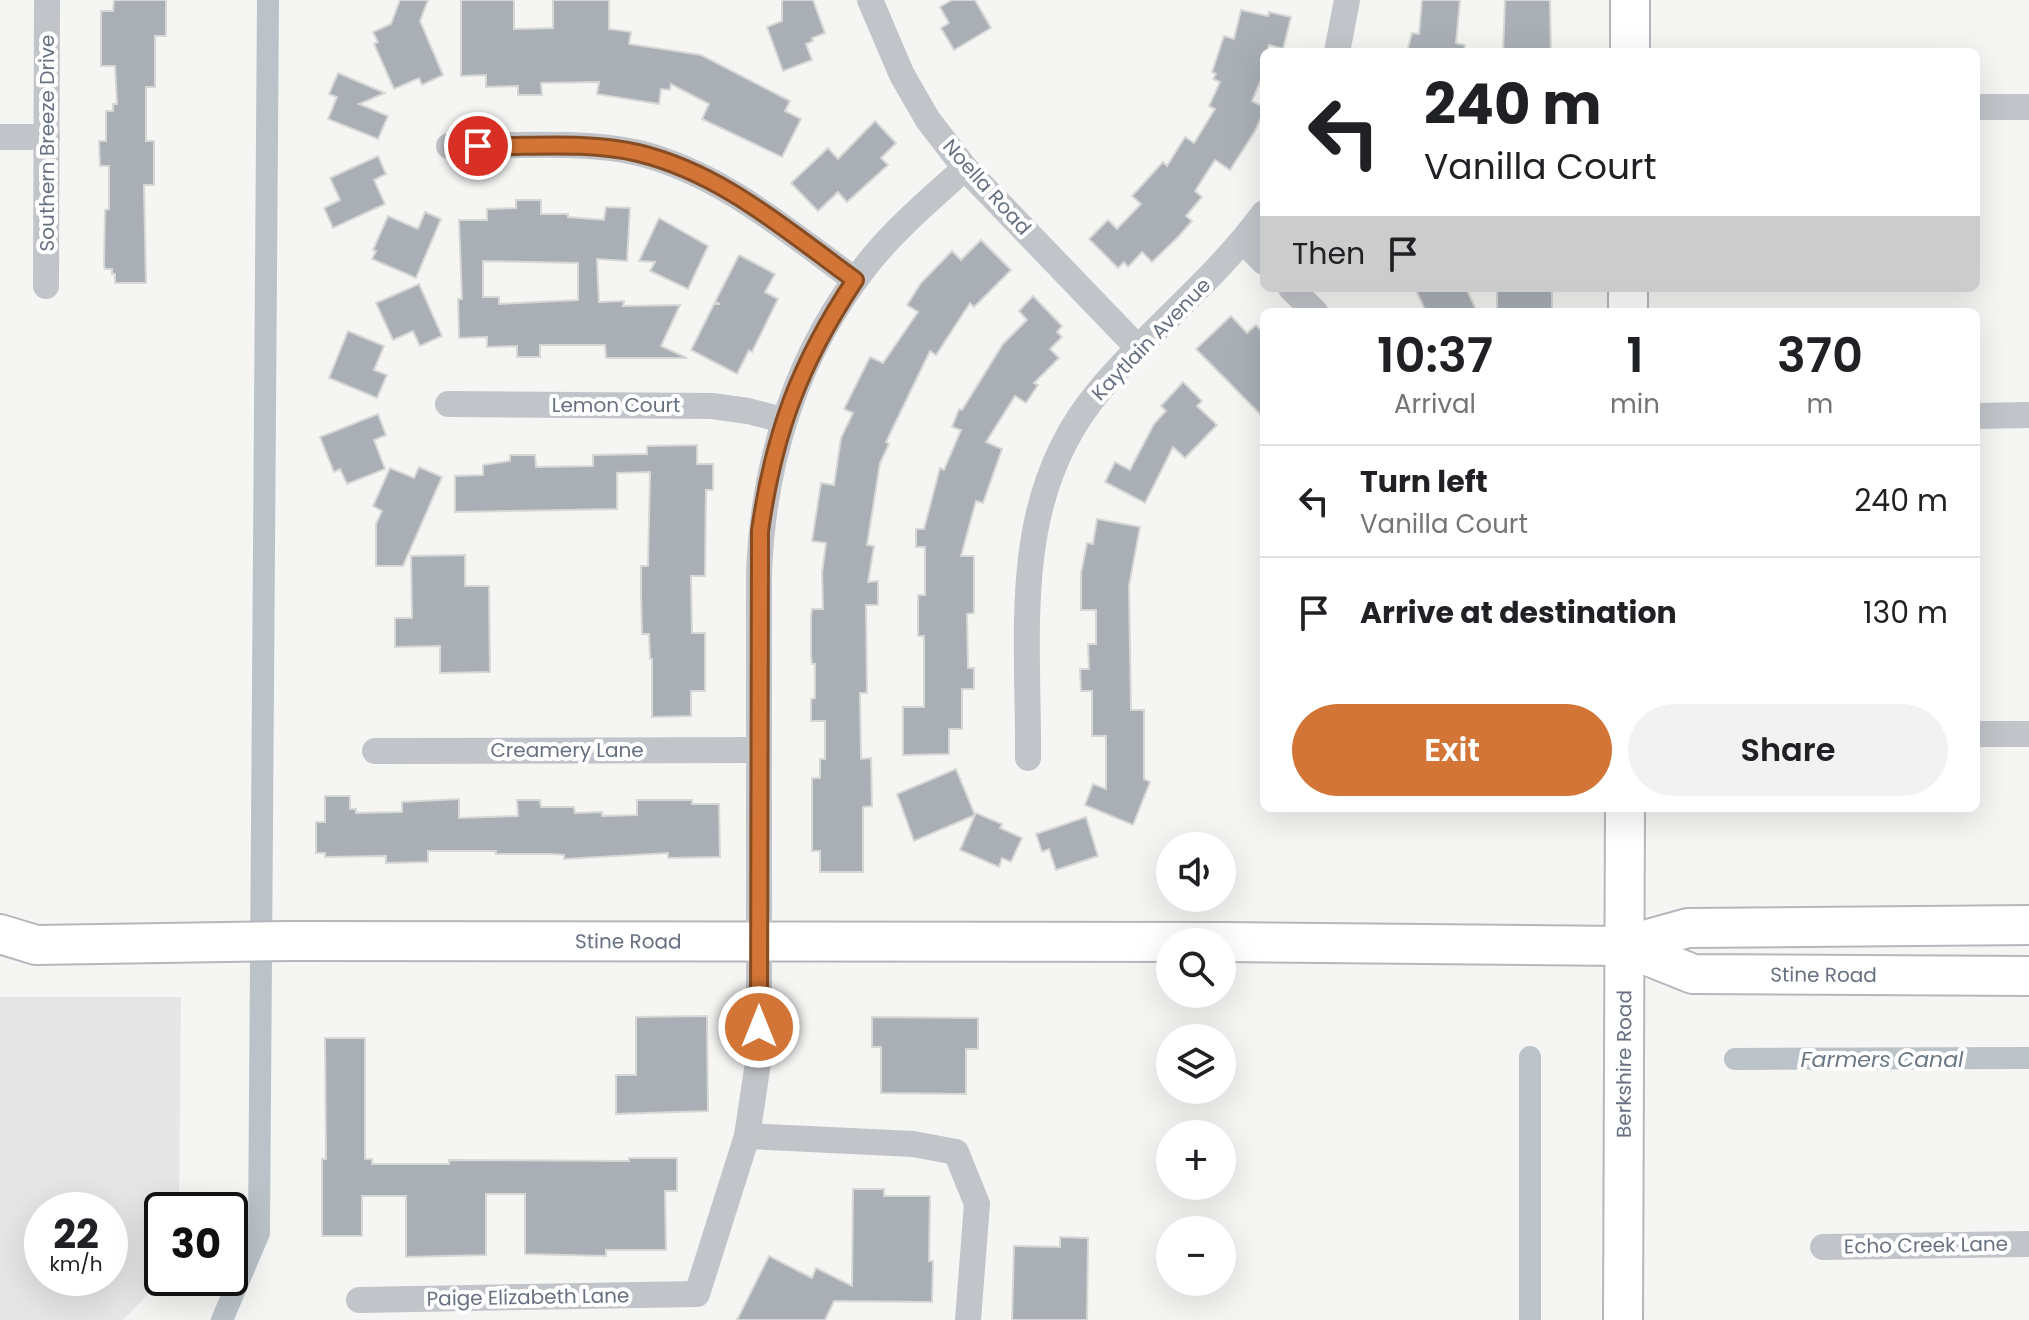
<!DOCTYPE html>
<meta charset="utf-8">
<style>
body{margin:0;font-family:Poppins,sans-serif;background:#f2f2f2;color:#202124;height:100vh;display:flex;flex-direction:column;font-size:30px;white-space:nowrap}
*{box-sizing:border-box;margin:0}
p{font-size:26px;color:#757577}
.icon{flex:none;width:44px;height:44px;fill:none;stroke:currentColor;stroke-width:2;stroke-linecap:round;stroke-linejoin:round}
.map{position:relative;flex:1;overflow:hidden}
.details{position:absolute;left:1260px;top:308px;width:720px;height:504px;display:flex;flex-direction:column;background:#fff;border-radius:12px;box-shadow:0 8px 32px #0002}
.details>*{flex:none}
.guide{position:absolute;left:1260px;top:48px;width:720px;height:244px;border-radius:12px;box-shadow:0 8px 32px #0002;background:#fff;color:#202124;overflow:hidden}
.tools{position:absolute;left:1156px;top:832px;display:grid;gap:16px}
.tools a{display:grid;place-items:center;width:80px;height:80px;border-radius:50%;background:#fff;box-shadow:0 8px 32px #0002;font-size:40px}
.speed{position:absolute;left:24px;top:1192px;display:flex;gap:16px;font-size:40px;font-weight:700;text-align:center}
.speed>*{display:grid;place-content:center;width:104px;height:104px;border-radius:50%;background:#fff;box-shadow:0 8px 32px #0002;line-height:1}
.speed small{font-size:20px;font-weight:400}
.speed .limit{border:4px solid #111;border-radius:12px;background:#fff;color:#111}
.pin{position:absolute;display:grid;place-items:center;width:68px;height:68px;color:#fff;margin:-34px;border:4px solid #fff;border-radius:50%;box-shadow:0 2px 8px #0007}
.me{position:absolute;width:88px;margin:-44px;rotate:0deg;stroke-linejoin:round;filter:drop-shadow(0 0 6px #0008)}
.turn{display:flex;align-items:center;gap:28px;height:168px;padding:0 32px;font-size:36px}
.turn .icon{width:104px;height:104px;stroke-width:2.5}
.turn b{display:block;font-size:56px;line-height:68px}
.then{display:flex;align-items:center;height:76px;padding:0 32px;background:#0003;gap:16px;font-size:30px}
.eta{display:flex;justify-content:space-evenly;align-items:center;height:136px;text-align:center}
.eta b{font-size:48px;font-weight:600;line-height:56px}
.action{display:flex;gap:16px;margin-top:auto;padding:16px 32px}
.action a{flex:1;height:92px;border-radius:48px;background:#d27536;color:#fff;font-size:32px;font-weight:600;line-height:92px;text-align:center}
.action a+a{background:#f2f2f2;color:#202124}
ul{padding:0;list-style:none}
li{display:flex;align-items:center;gap:24px;height:112px;padding:0 32px;border-top:2px solid #e0e0e0}
li div{flex:1}
li b{display:block;font-size:30px}
li em{font-style:normal}
.map>svg:first-child{display:block}
.built{fill:#e6e6e6;fill-rule:evenodd}
.lines{fill:none;stroke-linecap:round;stroke-linejoin:round}
.canal{stroke:#bbc3c8;stroke-width:22}
.building{fill:#aaafb6;stroke:#d7d7d5;stroke-width:2;fill-rule:evenodd}
.secondary-casing{stroke:#b4b7bc;stroke-width:42}
.street{stroke:#c1c4c8;stroke-width:26}
.secondary{stroke:#fff;stroke-width:38}
.route-casing{stroke:#884c23;stroke-width:20}
.route{stroke:#d27536;stroke-width:14}
.labels{text-anchor:middle;dominant-baseline:central;stroke-width:8;stroke-linejoin:round;paint-order:stroke}
.street-label{font-size:20px;fill:#677181;stroke:#fff}
.water-label{font-size:22px;font-style:italic;fill:#697884;stroke:#fff}
</style>
<div class="map">
<svg width="2029" height="1320" viewBox="0 0 2029 1320">
<rect width="100%" height="100%" fill="#f5f6f3"/>
<path class="built" d="M0,997h181l-2,213h-17v61l-13,22 -26,27h-123zM42,1210h68v68h-68z"/>
<g class="lines">
<g class="canal">
<polyline points="1735,1059 2029,1058"/>
<polyline points="222,1320 259,1233 268,0"/>
<polyline points="1530,1320 1530,1057"/>
</g>
</g>
<g class="building">
<polygon points="114,0 166,0 166,36 155,36 155,87 146,87 146,141 154,141 154,185 144,185 146,283 115,283 115,274 112,274 112,269 105,269 104,265 105,210 109,209 109,166 100,166 99,141 106,141 106,111 113,111 113,104 117,104 115,66 101,66 101,11 113,11"/>
<polygon points="400,0 428,0 420,21 443,75 422,85 419,78 394,89 374,44 378,42 373,32 391,24"/>
<polygon points="461,0 514,0 514,29 553,28 553,0 609,0 609,29 631,32 629,44 701,55 790,101 785,111 801,119 782,157 702,119 709,104 671,84 670,90 661,89 659,104 597,94 599,82 541,83 542,95 518,95 518,86 486,87 486,75 461,76"/>
<polygon points="782,0 813,0 825,33 812,38 813,41 806,44 812,60 783,71 767,27 782,21"/>
<polygon points="952,0 975,0 991,28 954,50 941,28 949,23 940,7"/>
<polygon points="1422,0 1460,0 1456,43 1465,45 1464,52 1407,52 1412,33 1419,34"/>
<polygon points="1505,0 1550,0 1551,52 1503,52"/>
<polygon points="1241,10 1268,16 1269,12 1291,17 1283,49 1269,45 1267,52 1264,52 1264,73 1252,101 1264,107 1264,111 1255,131 1230,170 1215,160 1195,191 1202,197 1186,216 1192,221 1178,237 1152,262 1142,252 1128,267 1124,262 1118,268 1089,239 1108,220 1117,229 1141,204 1132,196 1163,162 1167,166 1185,137 1194,143 1215,109 1209,106 1220,82 1213,79 1216,74 1212,72 1224,36 1234,39"/>
<polygon points="338,73 385,93 359,104 388,116 378,139 328,119 337,97 329,94"/>
<polygon points="875,121 896,143 881,158 888,165 847,202 838,192 818,211 791,183 828,148 838,159"/>
<polygon points="378,156 386,174 374,180 385,204 333,228 324,208 340,200 330,178"/>
<path d="M516,200h25v14h27v3l36,3 2,-13 24,1 -3,53 -30,-2 2,43 25,-1 -1,5 57,-1 -19,41 26,12h-81l-1,-13h-65v12h-23v-11l-30,1v-10l-28,1 -1,-39h4l-3,-79h28v-11l29,-1zM483,261l95,2v37l-79,4v-7h-16z"/>
<polygon points="425,212 441,219 416,278 372,259 376,251 373,250 388,216 418,229"/>
<polygon points="659,218 708,246 688,289 650,271 655,262 639,261"/>
<polygon points="981,240 1011,270 974,307 970,303 936,355 930,351 886,442 889,444 880,463 867,545 874,546 868,582 878,581 878,605 866,605 867,693 860,693 861,759 871,758 872,806 863,807 863,872 820,872 820,851 812,851 812,778 820,778 820,759 825,759 825,721 811,721 811,699 815,698 815,664 812,664 811,656 811,616 812,609 823,609 822,573 826,543 812,541 821,483 834,485 841,438 853,413 844,409 870,357 883,363 918,312 907,305 921,283 952,251 961,260"/>
<polygon points="739,255 775,274 765,292 778,299 752,352 749,350 737,374 691,350 714,304 720,304 715,302"/>
<polygon points="419,284 442,336 420,346 413,331 393,340 376,303"/>
<polygon points="1415,288 1466,288 1477,312 1426,312"/>
<rect x="1497" y="288" width="55" height="24"/>
<polygon points="1033,296 1062,326 1057,332 1062,337 1050,349 1059,358 1034,383 1038,385 1026,403 1015,396 986,442 1002,449 983,503 976,501 961,556 974,556 974,613 967,614 968,668 974,668 974,689 962,689 962,729 949,729 949,754 903,755 903,707 924,707 924,636 918,636 918,595 925,595 925,547 916,547 916,529 924,529 940,468 944,470 961,430 952,427 959,409 962,410 1003,344 1027,320 1019,311"/>
<polygon points="1231,316 1247,333 1256,325 1264,334 1264,418 1196,349"/>
<polygon points="348,331 384,346 374,370 387,375 377,398 329,378"/>
<polygon points="1183,382 1202,401 1197,406 1217,425 1185,458 1173,447 1145,503 1105,482 1115,462 1130,470 1154,424 1166,411 1161,406"/>
<polygon points="378,414 386,435 374,440 385,469 347,484 340,469 334,472 320,437"/>
<polygon points="697,445 697,464 713,464 713,490 706,490 705,576 691,576 692,633 705,633 705,691 691,691 691,716 652,717 652,659 650,659 649,634 642,634 641,592 641,566 648,566 650,472 617,473 617,509 455,512 455,476 483,475 483,465 510,461 510,455 535,455 536,467 593,466 593,455 647,454 647,446"/>
<polygon points="419,467 442,477 403,566 376,566 376,524 382,511 373,506 390,468 414,478"/>
<polygon points="1097,519 1140,527 1129,586 1131,710 1144,710 1144,779 1150,782 1133,825 1085,805 1093,784 1106,789 1106,736 1092,736 1092,691 1081,691 1080,669 1089,669 1088,644 1096,644 1096,610 1081,610 1081,573 1087,543 1093,544"/>
<polygon points="465,555 465,586 489,586 490,672 440,673 440,646 395,647 395,618 412,618 411,556"/>
<polygon points="956,769 975,815 976,813 1002,824 1000,828 1022,838 1011,862 1002,858 999,867 960,850 975,815 914,841 897,794"/>
<polygon points="325,796 350,796 350,809 356,809 356,813 402,812 402,802 459,799 459,818 518,816 517,800 540,800 541,807 574,807 575,813 602,812 602,816 637,815 637,800 692,800 692,804 719,804 720,857 668,858 668,853 564,859 564,855 551,854 496,854 496,851 428,851 428,862 386,863 386,856 325,857 325,853 316,853 316,822 325,822"/>
<polygon points="1086,817 1098,856 1056,870 1049,849 1042,852 1036,834"/>
<polygon points="707,1016 708,1111 616,1114 616,1075 636,1075 636,1017"/>
<polygon points="872,1017 978,1018 978,1049 966,1049 966,1094 881,1093 881,1047 872,1047"/>
<polygon points="325,1038 365,1038 365,1159 372,1159 372,1164 449,1164 449,1160 629,1161 629,1158 677,1158 677,1191 665,1191 666,1250 606,1250 606,1256 525,1254 525,1194 486,1194 486,1255 406,1257 406,1196 362,1196 362,1236 322,1236 322,1159 326,1159"/>
<polygon points="853,1189 884,1189 884,1196 930,1196 929,1261 933,1261 932,1302 834,1301 825,1320 737,1320 769,1256 812,1278 816,1268 852,1286"/>
<polygon points="1060,1237 1088,1238 1087,1320 1012,1320 1014,1246 1060,1247"/>
</g>
<g class="lines">
<g class="secondary-casing">
<g id="secondary">
<polyline points="1630,52 1630,0"/>
<polyline points="1628,312 1628,288"/>
<path id="s1" d="M0,934l36,11 253,-4 931,1"/>
<polyline points="1222,942 1623,946 1688,928 2029,925"/>
<path id="s2" d="M1623,946l70,28 336,2"/>
<path id="s3" d="M1623,1320l2,-512"/>
</g>
</g>
<g class="street">
<polyline points="870,0 902,75 928,120 965,168 1139,349"/>
<polyline points="1337,52 1347,0"/>
<polyline points="1976,107 2029,107"/>
<polyline points="0,137 47,137"/>
<path d="M449,146c59,0 134,-6 190,7 83,21 148,78 216,127"/>
<polyline points="1243,241 1264,262"/>
<polyline points="46,286 47,0"/>
<polyline points="1291,288 1315,312"/>
<polyline points="448,404 712,406 748,411 783,420"/>
<polyline points="1976,416 2029,415"/>
<polyline points="1976,734 2029,734"/>
<polyline points="375,751 759,750"/>
<path d="M1028,758c1,-129 -19,-260 71,-367 52,-63 116,-111 165,-178"/>
<polyline points="747,1136 913,1144 956,1152 977,1204 968,1320"/>
<polyline points="1823,1247 2029,1244"/>
<path d="M359,1300l338,-6 50,-158 12,-80v-482c4,-114 38,-222 110,-312 28,-35 63,-64 96,-94"/>
</g>
<use href="#secondary" class="secondary"/>
</g>
<g class="lines">
<g class="route-casing">
<path id="route" d="M478,146c53,1 109,-5 160,7 84,20 149,78 217,127 -55,83 -81,152 -95,251l-1,496"/>
</g>
<use href="#route" class="route"/>
</g>
<g class="labels">
<g class="street-label">
<text transform="translate(47 143) rotate(-90)">Southern Breeze Drive</text>
<text transform="translate(987 187) rotate(48)">Noella Road</text>
<text transform="translate(1151 339) rotate(-46)">Kaytlain Avenue</text>
<text x="616" y="405">Lemon Court</text>
<text x="567" y="750">Creamery Lane</text>
<text stroke="none"><textPath href="#s1" startOffset="630">Stine Road</textPath></text>
<text stroke="none"><textPath href="#s2" startOffset="206">Stine Road</textPath></text>
<text stroke="none"><textPath href="#s3" startOffset="256">Berkshire Road</textPath></text>
<text transform="translate(1926 1245) rotate(-1)">Echo Creek Lane</text>
<text transform="translate(528 1297) rotate(-1)">Paige Elizabeth Lane</text>
</g>
<g class="water-label">
<text x="1882" y="1059">Farmers Canal</text>
</g>
</g>
</svg>
<div class="tools">
<a><svg class="icon" aria-label="sound" viewBox="0 0 24 24"><path d="M4 9h4l5-4v14l-5-4H4zM17 9q2 3 0 6"/></svg></a>
<a><svg class="icon" aria-label="search" viewBox="0 0 24 24"><circle cx="10" cy="10" r="6"/><path d="M15 15l6 6"/></svg></a>
<a><svg class="icon" aria-label="layers" viewBox="0 0 24 24"><path d="M12 4l9 5-9 5-9-5zM3 14l9 5 9-5"/></svg></a>
<a>+</a>
<a>−</a>
</div>
<div class="speed"><div>22<small>km/h</small></div><div class="limit">30</div></div>
<div class="pin" style="left:478px;top:146px;background:#d93025"><svg class="icon" aria-label="arrive" viewBox="0 0 24 24"><path d="M6 21V4h12l-3 4 3 4H6"/></svg></div>
<svg class="me" style="left:759px;top:1027px" viewBox="-20 -20 40 40"><circle r="17" fill="#d27536" stroke="#fff" stroke-width="3"/><path d="M0-11L8 9 0 5-8 9z" fill="#fff"/></svg>
<div class="guide">
<div class="turn"><svg class="icon" aria-label="left" viewBox="0 0 24 24"><path d="M17 20v-9H6M10 6l-5 5 5 5"/></svg><div><b>240 m</b>Vanilla Court</div></div>
<div class="then">Then<svg class="icon" aria-label="arrive" viewBox="0 0 24 24"><path d="M6 21V4h12l-3 4 3 4H6"/></svg></div>
</div>
<section class="details">
<div class="eta">
<div><b>10:37</b><p>Arrival</p></div>
<div><b>1</b><p>min</p></div>
<div><b>370</b><p>m</p></div>
</div>
<ul>
<li><svg class="icon" aria-label="left" viewBox="0 0 24 24"><path d="M17 20v-9H6M10 6l-5 5 5 5"/></svg><div><b>Turn left</b><p>Vanilla Court</p></div><em>240 m</em></li>
<li><svg class="icon" aria-label="arrive" viewBox="0 0 24 24"><path d="M6 21V4h12l-3 4 3 4H6"/></svg><div><b>Arrive at destination</b></div><em>130 m</em></li>
</ul>
<div class="action"><a>Exit</a><a>Share</a></div>
</section>
</div>
